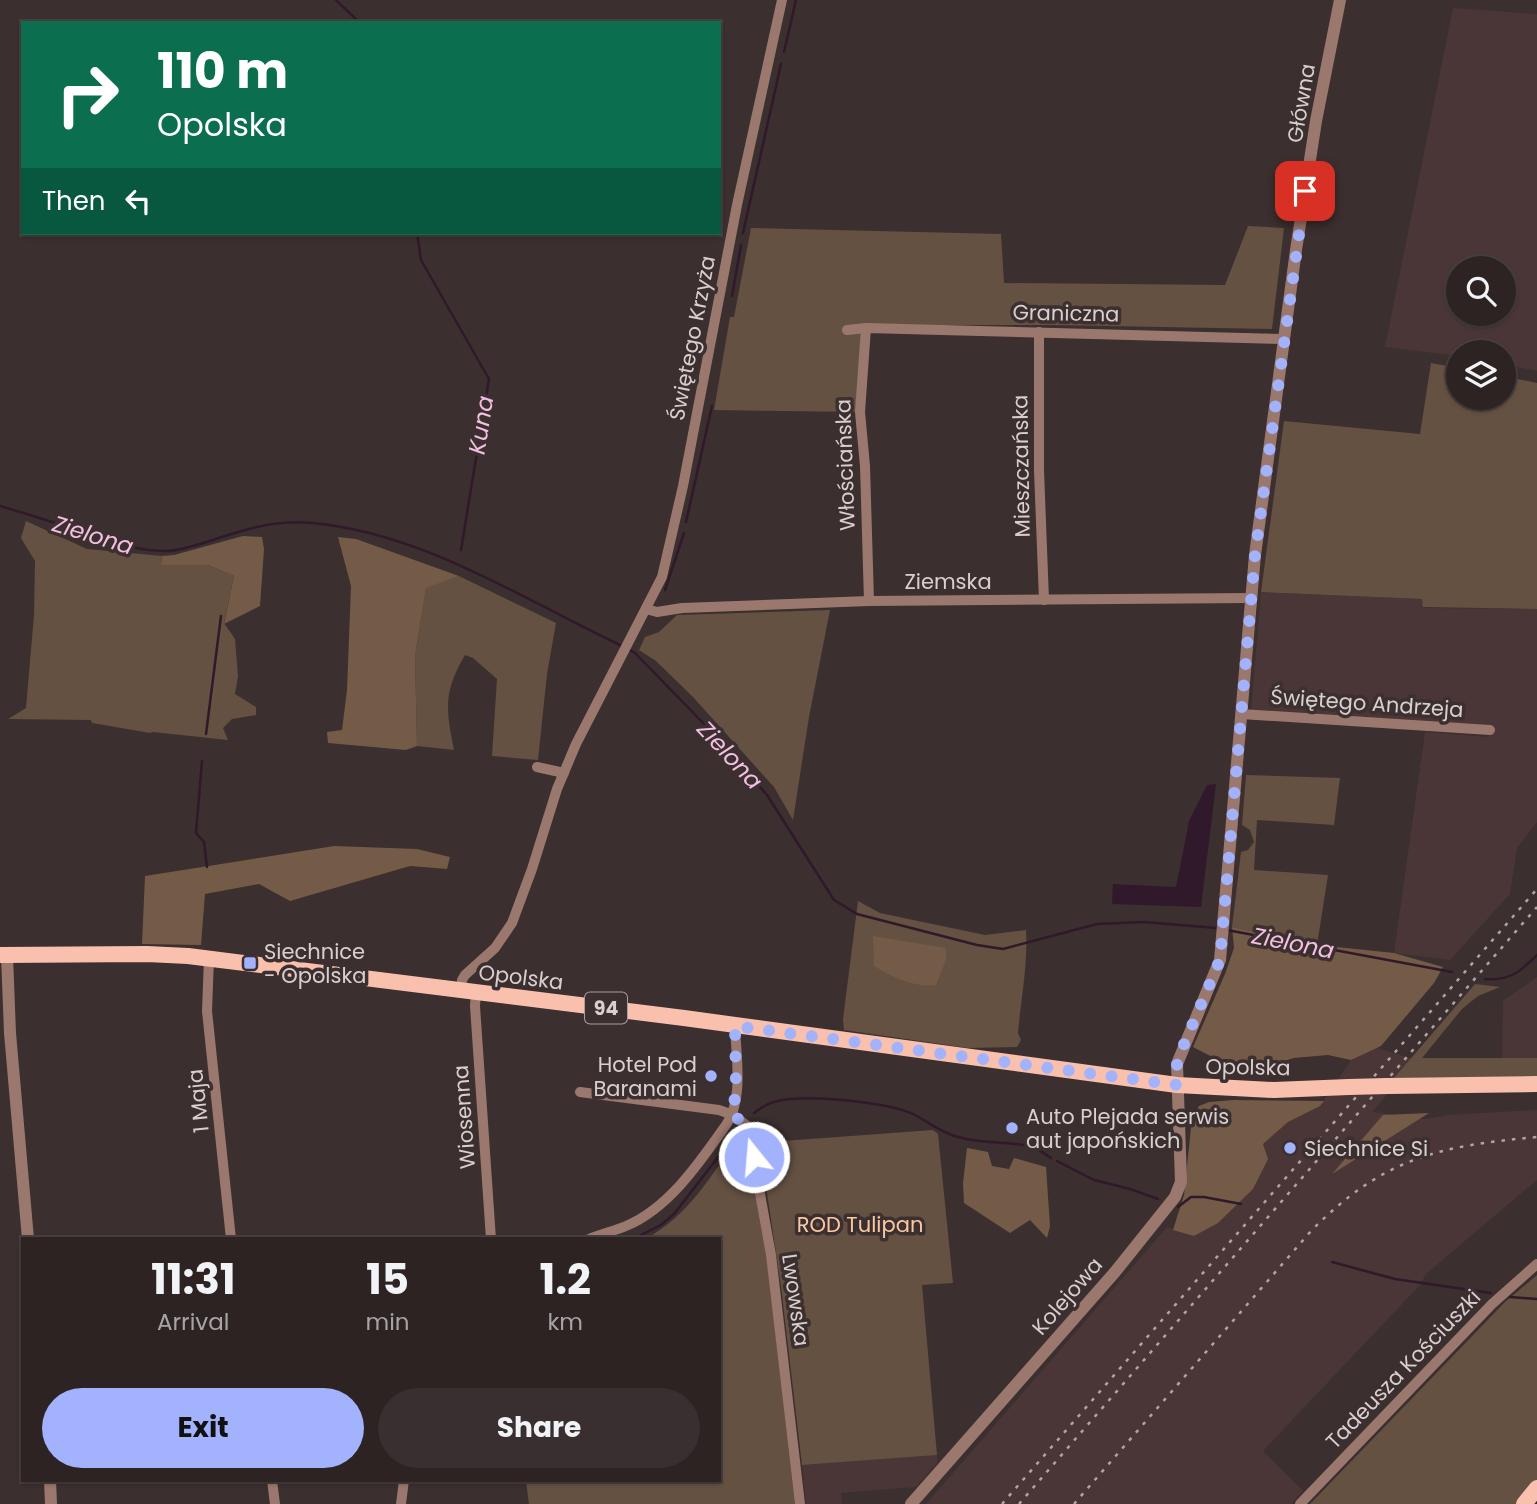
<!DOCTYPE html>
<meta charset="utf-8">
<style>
body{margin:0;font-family:Poppins,sans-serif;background:#392f30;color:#f1f3f6;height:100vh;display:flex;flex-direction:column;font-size:26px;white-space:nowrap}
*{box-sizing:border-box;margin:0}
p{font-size:23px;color:#a7a4a6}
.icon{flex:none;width:38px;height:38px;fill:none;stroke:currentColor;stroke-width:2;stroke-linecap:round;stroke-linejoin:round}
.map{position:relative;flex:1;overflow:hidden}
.side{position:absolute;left:21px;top:1237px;width:700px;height:245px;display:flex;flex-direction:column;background:#2d2323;border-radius:0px;box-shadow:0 2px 5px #0004,0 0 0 2px #484041}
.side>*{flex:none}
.banner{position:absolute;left:21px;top:21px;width:700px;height:214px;border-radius:0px;box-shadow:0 2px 5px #0004,0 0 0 2px #484041;background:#0b6e4f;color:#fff;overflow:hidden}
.controls{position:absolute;left:1446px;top:256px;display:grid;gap:14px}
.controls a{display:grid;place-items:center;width:70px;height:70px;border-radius:50%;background:#2d2323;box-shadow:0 2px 5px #0004,0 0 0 2px #484041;font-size:35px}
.pin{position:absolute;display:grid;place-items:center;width:60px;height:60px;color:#fff;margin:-30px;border-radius:14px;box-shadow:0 4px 10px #0006}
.me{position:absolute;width:77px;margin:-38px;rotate:343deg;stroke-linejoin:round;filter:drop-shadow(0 0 5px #0008)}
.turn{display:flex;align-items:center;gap:24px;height:147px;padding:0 21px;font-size:32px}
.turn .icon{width:91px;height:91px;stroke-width:2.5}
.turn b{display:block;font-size:49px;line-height:60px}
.then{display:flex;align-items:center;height:66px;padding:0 21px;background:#0003;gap:14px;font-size:26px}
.eta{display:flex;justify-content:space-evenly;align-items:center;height:119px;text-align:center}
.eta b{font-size:42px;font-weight:700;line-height:49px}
.cta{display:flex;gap:14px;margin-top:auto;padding:14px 21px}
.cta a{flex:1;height:80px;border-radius:42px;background:#a2b2fd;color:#111;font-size:28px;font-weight:700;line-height:80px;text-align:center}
.cta a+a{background:#392f30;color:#f1f3f6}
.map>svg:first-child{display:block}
.built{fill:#4a3636;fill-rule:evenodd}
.green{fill:#645142}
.forest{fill:#745b47}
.water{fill:#30192a}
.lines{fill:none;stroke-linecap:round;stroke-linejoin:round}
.stream{stroke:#30192a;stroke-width:2.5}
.minor{stroke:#9b786d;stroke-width:10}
.tertiary{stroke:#9b786d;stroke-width:12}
.primary{stroke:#fac0ae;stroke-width:16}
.rail{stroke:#aea5a4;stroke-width:2.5;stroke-dasharray:3.5 7;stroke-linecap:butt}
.primary-bridge{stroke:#fac0ae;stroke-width:16}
.route{stroke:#a2b2fd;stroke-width:12;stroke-dasharray:0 21.6}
.poi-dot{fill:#a2b2fd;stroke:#3c2f2f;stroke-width:2.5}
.labels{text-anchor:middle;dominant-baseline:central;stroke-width:7;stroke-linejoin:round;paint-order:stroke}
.shield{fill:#3c2f2f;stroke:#a9a09f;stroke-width:2}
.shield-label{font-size:19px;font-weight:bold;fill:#d8d0cf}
.street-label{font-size:21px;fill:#d8d0cf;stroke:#3c2f2f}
.poi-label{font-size:21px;fill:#d8d0cf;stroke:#3c2f2f;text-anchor:start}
.park-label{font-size:21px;fill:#f9c8a2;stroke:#3c2f2f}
.water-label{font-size:23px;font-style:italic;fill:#f3c0e4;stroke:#3c2f2f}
</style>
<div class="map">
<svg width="1537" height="1504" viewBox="0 0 1537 1504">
<rect width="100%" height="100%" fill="#3c2f2f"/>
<g class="built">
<path d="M1453,8l84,6v357l-34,-7v-12h-45v4l-73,-9zM1458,268h45v45h-45z"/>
<polygon points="1261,592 1422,599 1424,608 1537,609 1537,822 1517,848 1510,894 1450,960 1394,953 1425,732 1489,737 1490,725 1251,711"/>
<polygon points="1537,977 1537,1058 1502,1059 1503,1001"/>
<polygon points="1374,1047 1417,1060 1372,1112 1425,1119 1448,1115 1537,1110 1537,1180 1426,1274 1420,1285 1263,1451 1303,1491 1291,1504 926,1504 1167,1227 1195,1236 1262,1144 1288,1122 1320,1106 1351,1060"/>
<polygon points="937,1455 937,1463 916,1487 841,1493 842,1504 806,1504 802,1465"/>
</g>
<g class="green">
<polygon points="1248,226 1284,228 1272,329 1050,325 851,325 861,334 860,412 714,410 730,317 734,317 751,228 1001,234 1004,283 1225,285"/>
<polygon points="1431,363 1458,368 1458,397 1503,397 1503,376 1537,383 1537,609 1423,607 1422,599 1261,592 1284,421 1420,434"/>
<polygon points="26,521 87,549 162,556 161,565 208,565 234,576 224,623 235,639 238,676 235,694 256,707 256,715 232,719 223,728 228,740 153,732 150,733 92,723 91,720 8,719 26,708 34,615 35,561 21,538"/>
<path d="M459,576l97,47 -9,51 -9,86 -46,-4 5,-77 -24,-21 -8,-3c-22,37 -19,55 -11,95l-37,-4 -2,-90 11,-69z"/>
<polygon points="830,610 809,717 793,820 774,787 693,697 656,661 639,650 645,637 659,632 677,615"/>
<polygon points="1246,775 1340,778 1334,825 1257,820 1254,870 1328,875 1317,945 1232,927 1241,852 1248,850 1254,842 1250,830 1242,825"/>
<path d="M858,901l22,12 105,22 41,-5c2,35 -5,68 -8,103l3,7 -4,7 -49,1 -124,-18 -1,-11z"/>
<polygon points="1475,984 1500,987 1478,996 1462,1009 1422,1058 1537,1058 1537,1077 1394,1078"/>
<polygon points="933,1130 938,1134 953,1283 922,1285 937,1455 802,1465 781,1286 767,1193 755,1143"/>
<path d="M739,1137l6,2 22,121 28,244h-266l-3,-23 193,-1v-241h-74c44,-23 66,-64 94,-102z"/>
<polygon points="1537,1275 1537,1480 1517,1504 1310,1504 1505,1302"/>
</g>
<g class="forest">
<polygon points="243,536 262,537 264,549 260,606 224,624 234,576 208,565 161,565 162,556 174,555"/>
<polygon points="338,537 356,539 459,576 426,588 415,656 417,746 406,750 328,743 327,732 342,730 347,690 351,586"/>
<polygon points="334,846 417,849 450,857 447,869 410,866 290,901 259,884 205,894 201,945 142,944 145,876"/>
<polygon points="1232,927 1317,945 1394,953 1443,967 1434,983 1381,1046 1351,1060 1328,1055 1294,1058 1256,1069 1218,1060 1193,1047 1225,974 1234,948"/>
<path d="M873,936l73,12v12l-10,25c-22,3 -43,-8 -62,-19z"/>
<polygon points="1233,1100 1324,1101 1320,1106 1288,1122 1263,1144 1268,1159 1253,1189 1218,1223 1194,1236 1173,1230 1184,1195 1192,1118 1199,1106 1209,1102"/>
<polygon points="1429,1113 1332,1174 1383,1115"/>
<polygon points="967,1148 988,1152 992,1166 1009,1169 1014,1158 1046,1167 1050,1226 1047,1238 1030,1220 1010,1233 964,1203 963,1183"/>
</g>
<polygon class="water" points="1216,784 1201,907 1112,904 1113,884 1176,887 1189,821 1207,785"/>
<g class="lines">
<g class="stream">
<polyline points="336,0 360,23"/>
<polyline points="784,52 796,0"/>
<polyline points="417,233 421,260 489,379 461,550"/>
<polyline points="743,233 781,64"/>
<polyline points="732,296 741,245"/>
<path d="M0,506c31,9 61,19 91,28 28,9 48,18 77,17 23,-2 45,-12 67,-18 26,-8 50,-13 78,-10 113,11 209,76 309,123"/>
<polyline points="686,522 712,406"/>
<polyline points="665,590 684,533"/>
<polyline points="628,649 635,653 712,732 767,795 834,900 857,914 977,945 1003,949 1097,924 1144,922 1217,928"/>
<polyline points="206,734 221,616"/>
<polyline points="202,761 196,833 204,842 207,867"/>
<polyline points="1227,930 1452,972"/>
<path d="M1485,979c25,2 36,-8 52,-24"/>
<path d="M754,1113c8,-6 14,-10 24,-12 28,-7 111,1 137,14 15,8 27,18 43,22 23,7 47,4 70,9 8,1 16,7 23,12"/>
<polyline points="1057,1161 1094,1180 1130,1189 1158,1199"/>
<polyline points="1178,1207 1191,1197 1204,1197 1241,1204"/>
<polyline points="633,1239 661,1225 674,1214 736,1134"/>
<polyline points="1332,1262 1395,1279 1491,1293"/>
<polyline points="1510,1297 1537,1299"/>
</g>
<g class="minor">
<polyline points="866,328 860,412 865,466 869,601"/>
<polyline points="847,330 866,328 1284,339"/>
<polyline points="1039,332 1039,470 1044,600"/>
<polyline points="646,609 657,612 682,608 869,601 1251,598"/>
<polyline points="1241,714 1490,730"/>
<polyline points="537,767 564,773"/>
<polyline points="209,958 207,1011 231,1239"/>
<polyline points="461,991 462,980 465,975 495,948 512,923 532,869 557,789 576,744 662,577 683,486 737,205 782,0"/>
<polyline points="476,992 475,1006 491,1239"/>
<polyline points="580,1092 719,1110 733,1115 746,1125 749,1133 771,1255 800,1504"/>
<path d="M589,1239c12,-5 25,-8 37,-13 43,-18 74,-64 100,-101 18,-26 10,-68 9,-99"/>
<polyline points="272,1480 275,1504"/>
<polyline points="401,1504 404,1480"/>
<polyline points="1300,1504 1492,1304 1537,1264"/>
</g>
<g class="tertiary">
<polyline points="7,956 10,1033 28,1239"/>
<polyline points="50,1480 51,1504"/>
<polyline points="911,1504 1115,1272 1175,1197 1181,1182 1177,1064 1220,960 1255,555 1296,250 1316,121 1340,0"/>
</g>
<g class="primary">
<polyline points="0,955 147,954 188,956 684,1018 1177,1085 1274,1090 1349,1087"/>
<polyline points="1387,1086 1537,1084"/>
<polyline points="1524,1504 1537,1488"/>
</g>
<g class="rail">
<polyline points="1002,1504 1537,889"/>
<polyline points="1019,1504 1537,907"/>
<path d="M1074,1504l237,-273c72,-73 127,-85 226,-94"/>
</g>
<polyline class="primary-bridge" points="1349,1087 1387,1086"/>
</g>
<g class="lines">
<polyline class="route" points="754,1157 746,1125 733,1115 736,1086 735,1026 1177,1085 1177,1064 1182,1049 1220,960 1255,555 1305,191"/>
</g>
<g class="poi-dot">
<rect x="243" y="956" width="14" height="14" rx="3.5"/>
<circle cx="711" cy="1076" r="7"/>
<circle cx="1012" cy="1128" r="7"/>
<circle cx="1290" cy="1148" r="7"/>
</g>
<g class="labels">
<rect class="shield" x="585" y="992.5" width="42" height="31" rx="5"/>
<g class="shield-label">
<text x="606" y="1008">94</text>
</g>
<g class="street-label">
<text transform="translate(1301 103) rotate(-80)">Główna</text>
<text transform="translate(1066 313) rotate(1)">Graniczna</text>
<text transform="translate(692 338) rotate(-79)">Świętego Krzyża</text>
<text transform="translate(845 465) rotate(-92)">Włościańska</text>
<text transform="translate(1021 466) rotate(-91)">Mieszczańska</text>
<text x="948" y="581">Ziemska</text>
<text transform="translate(1367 703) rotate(4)">Świętego Andrzeja</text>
<text transform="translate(521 977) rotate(7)">Opolska</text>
<text transform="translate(1248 1067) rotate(1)">Opolska</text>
<text transform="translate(198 1101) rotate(-96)">1 Maja</text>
<text transform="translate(464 1117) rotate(-94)">Wiosenna</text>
<text transform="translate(1067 1296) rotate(-49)">Kolejowa</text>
<text transform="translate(796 1300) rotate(82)">Lwowska</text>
<text transform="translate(1403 1369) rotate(-46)">Tadeusza Kościuszki</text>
</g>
<g class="poi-label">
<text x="264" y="951">Siechnice<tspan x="264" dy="24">- Opolska</tspan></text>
<text x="697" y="1064" text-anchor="end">Hotel Pod<tspan x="697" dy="24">Baranami</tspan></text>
<text x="1026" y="1116">Auto Plejada serwis<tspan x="1026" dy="24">aut japońskich</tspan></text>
<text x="1304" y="1148">Siechnice Si</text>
</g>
<g class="park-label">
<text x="860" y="1224">ROD Tulipan</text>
</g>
<g class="water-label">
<text transform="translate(481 425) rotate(-81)">Kuna</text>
<text transform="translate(93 535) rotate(17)">Zielona</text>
<text transform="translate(730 755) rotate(47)">Zielona</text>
<text transform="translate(1293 943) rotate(11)">Zielona</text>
</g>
</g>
</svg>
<div class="controls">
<a><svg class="icon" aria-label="search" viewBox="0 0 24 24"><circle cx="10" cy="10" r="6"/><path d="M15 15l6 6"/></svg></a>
<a><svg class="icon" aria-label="layers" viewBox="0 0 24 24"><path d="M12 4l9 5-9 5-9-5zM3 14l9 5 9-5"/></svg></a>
</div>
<div class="pin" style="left:1305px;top:191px;background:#d93025"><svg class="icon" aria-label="arrive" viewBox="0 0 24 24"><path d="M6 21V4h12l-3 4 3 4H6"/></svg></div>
<svg class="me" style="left:754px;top:1157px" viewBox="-20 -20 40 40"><circle r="17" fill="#a2b2fd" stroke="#fff" stroke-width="3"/><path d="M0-11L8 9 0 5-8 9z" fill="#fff"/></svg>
<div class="banner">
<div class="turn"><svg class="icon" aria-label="right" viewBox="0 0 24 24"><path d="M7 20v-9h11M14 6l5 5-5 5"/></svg><div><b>110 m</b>Opolska</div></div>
<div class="then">Then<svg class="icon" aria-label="left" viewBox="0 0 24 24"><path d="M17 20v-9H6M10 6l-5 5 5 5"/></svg></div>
</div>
<section class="side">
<div class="eta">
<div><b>11:31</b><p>Arrival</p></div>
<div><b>15</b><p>min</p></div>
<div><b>1.2</b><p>km</p></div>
</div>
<div class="cta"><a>Exit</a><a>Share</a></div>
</section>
</div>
